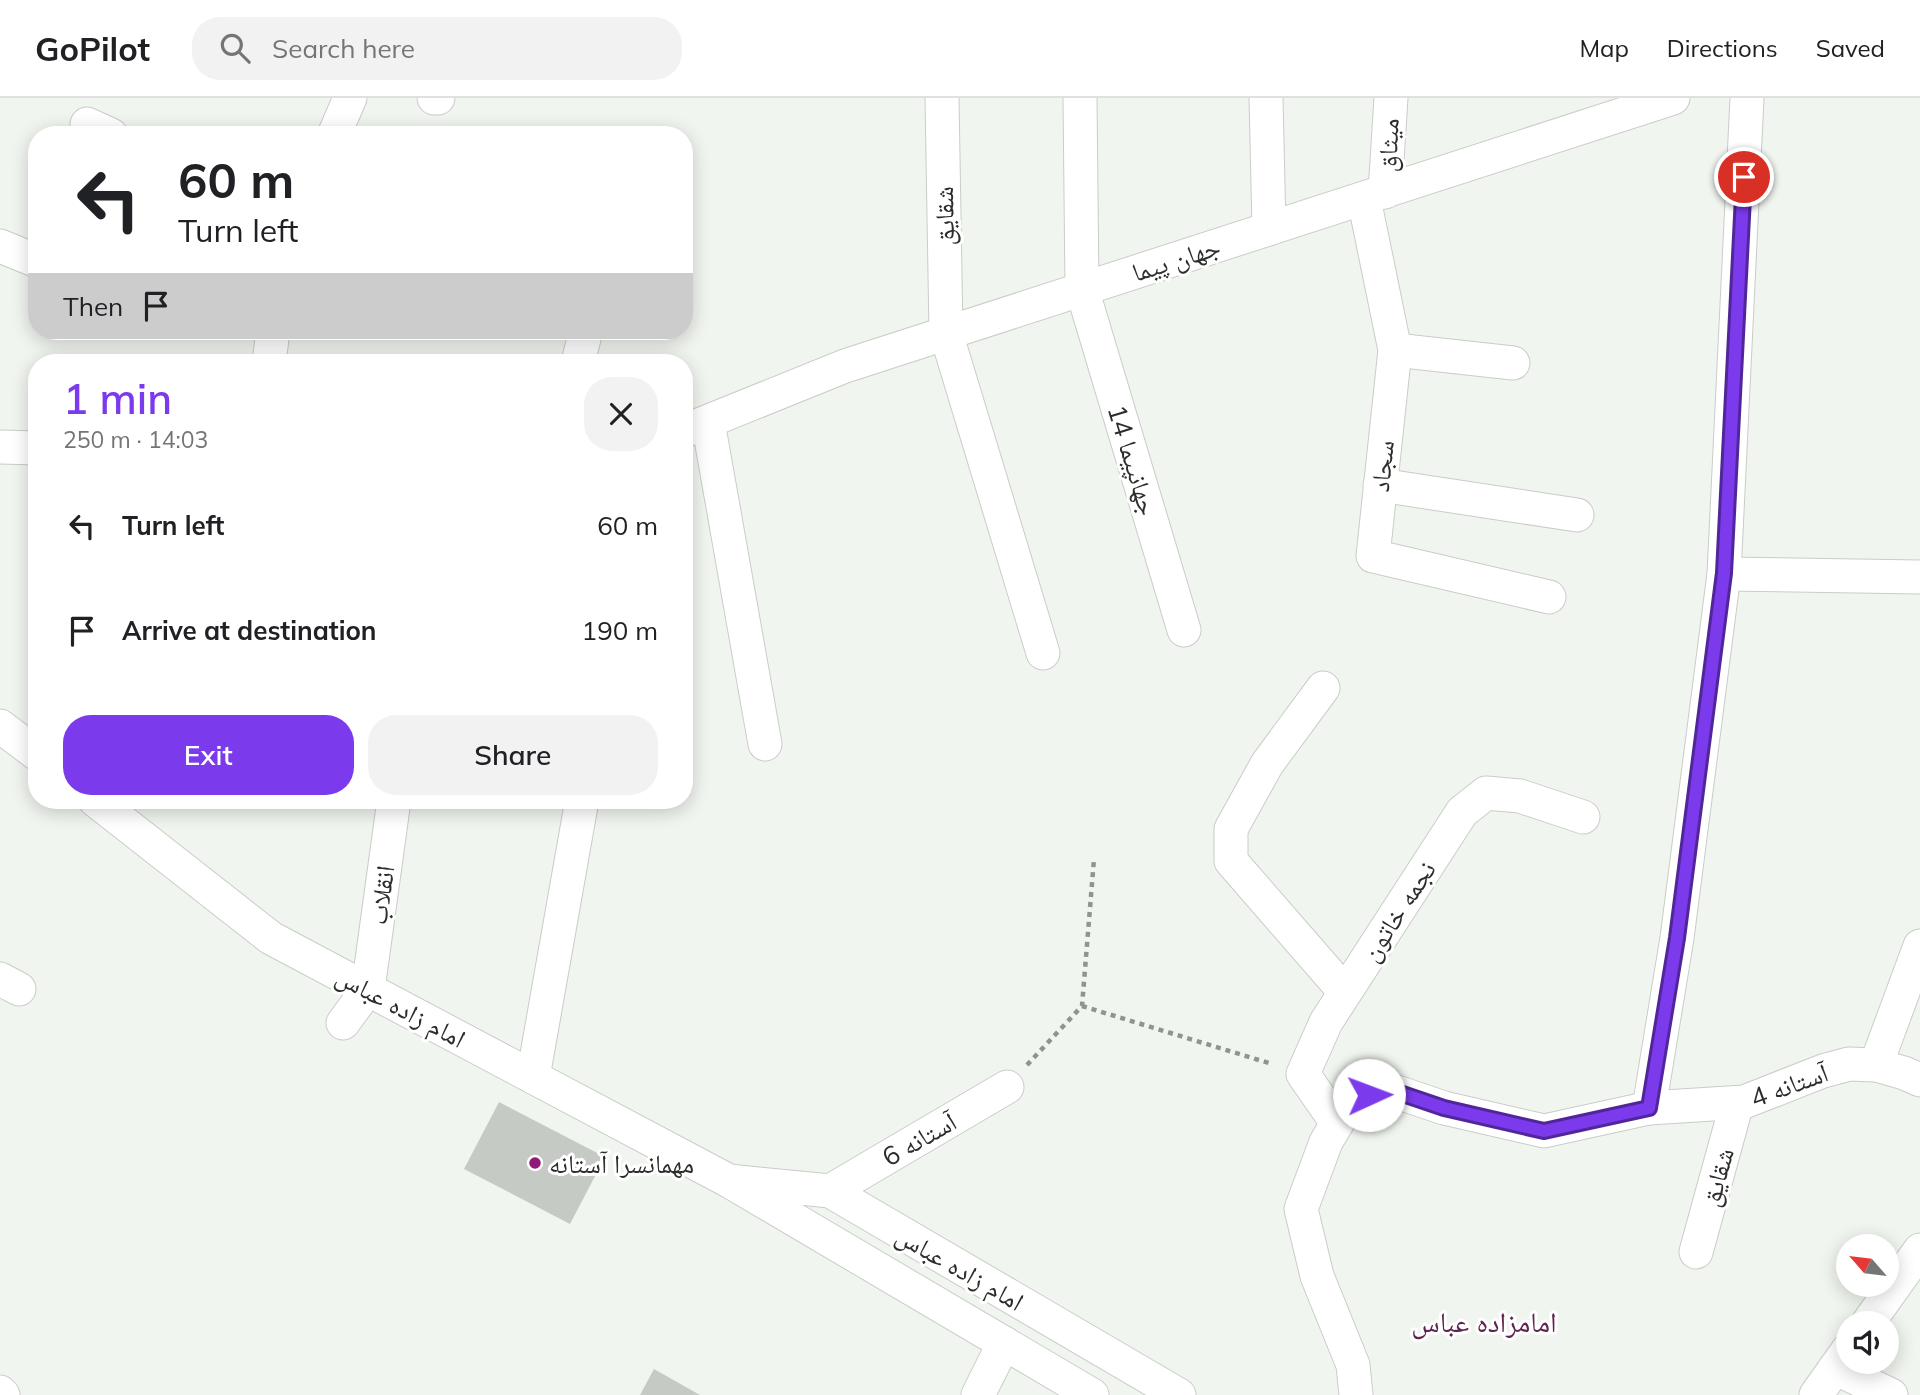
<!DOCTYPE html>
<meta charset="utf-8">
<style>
body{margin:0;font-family:Mulish,"Noto Naskh Arabic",sans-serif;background:#f2f2f2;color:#202124;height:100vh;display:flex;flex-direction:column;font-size:26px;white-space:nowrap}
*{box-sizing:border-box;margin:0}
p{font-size:23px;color:#757577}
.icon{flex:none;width:38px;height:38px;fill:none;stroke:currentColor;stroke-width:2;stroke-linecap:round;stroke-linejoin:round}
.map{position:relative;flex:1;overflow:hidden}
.details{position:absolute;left:28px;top:256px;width:665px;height:455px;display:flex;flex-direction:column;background:#fff;border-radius:28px;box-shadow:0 4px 18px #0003}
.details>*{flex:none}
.hud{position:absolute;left:28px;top:28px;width:665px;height:214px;border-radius:28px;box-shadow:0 4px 18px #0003;background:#fff;color:#202124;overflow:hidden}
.needle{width:46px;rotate:298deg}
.fabs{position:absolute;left:1836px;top:1136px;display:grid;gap:14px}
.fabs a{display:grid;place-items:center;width:63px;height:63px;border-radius:50%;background:#fff;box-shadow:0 4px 18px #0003;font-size:35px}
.pin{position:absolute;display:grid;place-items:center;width:60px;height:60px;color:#fff;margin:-30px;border:4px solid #fff;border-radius:50%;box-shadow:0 2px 7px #0007}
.me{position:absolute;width:77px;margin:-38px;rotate:88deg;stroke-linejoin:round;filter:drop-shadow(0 0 5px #0008)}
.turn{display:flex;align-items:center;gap:24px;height:147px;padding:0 35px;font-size:32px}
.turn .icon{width:91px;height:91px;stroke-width:2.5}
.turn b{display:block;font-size:49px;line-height:60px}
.then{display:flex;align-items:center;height:66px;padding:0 35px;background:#0003;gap:14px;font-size:26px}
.round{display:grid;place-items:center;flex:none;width:74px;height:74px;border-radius:28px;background:#f2f2f2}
.head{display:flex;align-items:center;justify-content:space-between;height:119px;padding:0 35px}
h1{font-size:42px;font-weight:600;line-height:52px;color:#7c3aed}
.action{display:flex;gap:14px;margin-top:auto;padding:14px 35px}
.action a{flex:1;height:80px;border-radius:28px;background:#7c3aed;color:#fff;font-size:28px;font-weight:600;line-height:80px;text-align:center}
.action a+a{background:#f2f2f2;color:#202124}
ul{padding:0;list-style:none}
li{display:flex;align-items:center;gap:21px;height:105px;padding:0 35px}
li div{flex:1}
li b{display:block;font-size:26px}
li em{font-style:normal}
header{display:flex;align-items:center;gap:42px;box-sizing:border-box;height:98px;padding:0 35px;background:#fff;border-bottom:2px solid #e0e0e0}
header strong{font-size:33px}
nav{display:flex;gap:38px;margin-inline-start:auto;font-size:24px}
.search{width:490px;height:63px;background:#f2f2f2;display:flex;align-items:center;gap:18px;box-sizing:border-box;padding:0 24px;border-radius:28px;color:#757577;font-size:26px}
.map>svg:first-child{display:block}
.building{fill:#c6cac4}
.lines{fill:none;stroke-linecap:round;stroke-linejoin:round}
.minor-casing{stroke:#c9cdc7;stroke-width:35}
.path{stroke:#90938f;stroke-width:4.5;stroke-dasharray:5 5;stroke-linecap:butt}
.minor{stroke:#fff;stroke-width:33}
.route-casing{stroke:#51269a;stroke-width:18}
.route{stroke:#7c3aed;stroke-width:12}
.poi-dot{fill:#901876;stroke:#fff;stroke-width:2.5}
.labels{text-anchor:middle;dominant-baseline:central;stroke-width:6;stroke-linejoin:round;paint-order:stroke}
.street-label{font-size:26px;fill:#2c2e2c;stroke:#fff}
.poi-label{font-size:26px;fill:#2c2e2c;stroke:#fff;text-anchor:start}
.neighbourhood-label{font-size:28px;fill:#5e254f;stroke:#fff}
</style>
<header>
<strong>GoPilot</strong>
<div class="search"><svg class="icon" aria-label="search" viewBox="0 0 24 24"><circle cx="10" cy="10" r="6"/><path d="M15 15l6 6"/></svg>Search here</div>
<nav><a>Map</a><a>Directions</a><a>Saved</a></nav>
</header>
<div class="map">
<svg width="1920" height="1297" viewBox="0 0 1920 1297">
<rect width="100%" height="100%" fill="#f1f5ef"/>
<g class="building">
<polygon points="499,1004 605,1059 570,1126 464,1071"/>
<polygon points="654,1271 700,1297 640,1297"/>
</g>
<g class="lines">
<g class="minor-casing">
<g id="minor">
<polyline points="434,0 438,0"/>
<polyline points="942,0 946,235 1043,555"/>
<polyline points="1080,0 1082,191 1184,532"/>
<polyline points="1266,0 1269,131"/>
<polyline points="1747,0 1724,476 1920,479"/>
<polyline points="87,26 111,37"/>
<polyline points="334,37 350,0"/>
<polyline points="1385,94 1391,0"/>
<polyline points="1364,101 1395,252 1373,458 1549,499"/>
<polyline points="0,148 37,163"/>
<polyline points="1395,252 1513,265"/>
<polyline points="269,264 273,233"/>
<polyline points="578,264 586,233"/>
<polyline points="708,324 765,646"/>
<polyline points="684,333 845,268 1673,0"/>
<polyline points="0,349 37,350"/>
<polyline points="1380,387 1577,417"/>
<polyline points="1323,590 1267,666 1231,731 1231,763 1345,894"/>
<polyline points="0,628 37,656"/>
<polyline points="95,702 271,840 729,1083"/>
<polyline points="0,881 19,891"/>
<polyline points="343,925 368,891 394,702"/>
<polyline points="1876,967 1920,848"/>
<polyline points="533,979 582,702"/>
<polyline points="1649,1010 1677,840 1724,476"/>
<polyline points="1337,1025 1303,976 1326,924 1462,714 1486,695 1520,698 1583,719"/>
<polyline points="830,1093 1007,989"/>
<polyline points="1696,1154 1737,1005"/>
<polyline points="1868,1225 1920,1152"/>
<polyline points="1835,1270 1891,1297"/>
<polyline points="0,1294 3,1297"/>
<polyline points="978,1297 1004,1245"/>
<polyline points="1092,1297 729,1083 830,1093 1179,1297"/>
<polyline points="1356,1297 1353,1267 1317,1178 1301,1111 1326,1044 1350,1003 1388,991 1444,1010 1544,1033 1649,1010 1744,1004 1823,973 1849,966 1876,967 1904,975 1920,982"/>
<polyline points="1816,1297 1848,1252"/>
</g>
</g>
<g class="path">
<polyline points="1082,908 1272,966"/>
<polyline points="1027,967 1082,908 1094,761"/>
</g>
<use href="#minor" class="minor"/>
</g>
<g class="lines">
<g class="route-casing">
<polyline id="route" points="1369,997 1388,991 1444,1010 1544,1033 1649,1010 1677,840 1724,475 1744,79"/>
</g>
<use href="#route" class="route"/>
</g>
<circle class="poi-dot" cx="535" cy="1065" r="7"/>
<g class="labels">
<g class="street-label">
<text transform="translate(1388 47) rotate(-87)">ميثاق</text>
<text transform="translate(944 118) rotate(-91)">شقایق</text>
<text transform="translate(1176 161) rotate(-18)">جهان پیما</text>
<text transform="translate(1133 362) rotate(73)">جهانپیما 14</text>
<text transform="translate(1382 368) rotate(-84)">سجاد</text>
<text transform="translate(381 797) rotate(-82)">انقلاب</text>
<text transform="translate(1398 813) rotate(-57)">نجمه خاتون</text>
<text transform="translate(401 909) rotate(28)">امام زاده عباس</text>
<text transform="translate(1789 987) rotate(-20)">آستانه 4</text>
<text transform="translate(919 1041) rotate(-30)">آستانه 6</text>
<text transform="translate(1717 1079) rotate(-74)">شقایق</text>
<text transform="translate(960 1170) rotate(30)">امام زاده عباس</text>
</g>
<g class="poi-label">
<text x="549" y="1065">مهمانسرا آستانه</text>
</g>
<g class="neighbourhood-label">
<text x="1484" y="1223">امامزاده عباس</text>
</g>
</g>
</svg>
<div class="fabs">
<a><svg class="needle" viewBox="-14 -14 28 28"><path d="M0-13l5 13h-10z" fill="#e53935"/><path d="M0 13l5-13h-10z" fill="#757577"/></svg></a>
<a><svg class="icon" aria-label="sound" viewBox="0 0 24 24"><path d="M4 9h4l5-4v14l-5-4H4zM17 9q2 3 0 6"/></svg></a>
</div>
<div class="pin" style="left:1744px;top:79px;background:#d93025"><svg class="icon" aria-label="arrive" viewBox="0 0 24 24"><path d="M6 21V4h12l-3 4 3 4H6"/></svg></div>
<svg class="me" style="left:1369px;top:997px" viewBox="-20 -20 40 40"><circle r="19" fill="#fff"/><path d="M0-13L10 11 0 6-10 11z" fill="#7c3aed"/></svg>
<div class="hud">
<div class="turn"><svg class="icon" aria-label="left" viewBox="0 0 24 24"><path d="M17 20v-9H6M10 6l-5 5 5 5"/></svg><div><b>60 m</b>Turn left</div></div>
<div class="then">Then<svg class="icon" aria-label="arrive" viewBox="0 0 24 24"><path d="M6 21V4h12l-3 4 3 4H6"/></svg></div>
</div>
<section class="details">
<div class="head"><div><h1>1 min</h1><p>250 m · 14:03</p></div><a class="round"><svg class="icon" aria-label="close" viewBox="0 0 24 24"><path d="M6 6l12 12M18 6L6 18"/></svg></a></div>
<ul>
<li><svg class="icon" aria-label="left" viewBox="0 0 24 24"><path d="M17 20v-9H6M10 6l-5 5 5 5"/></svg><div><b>Turn left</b></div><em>60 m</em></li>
<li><svg class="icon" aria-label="arrive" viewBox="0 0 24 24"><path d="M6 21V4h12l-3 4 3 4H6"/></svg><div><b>Arrive at destination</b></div><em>190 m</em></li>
</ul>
<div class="action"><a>Exit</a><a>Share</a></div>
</section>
</div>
